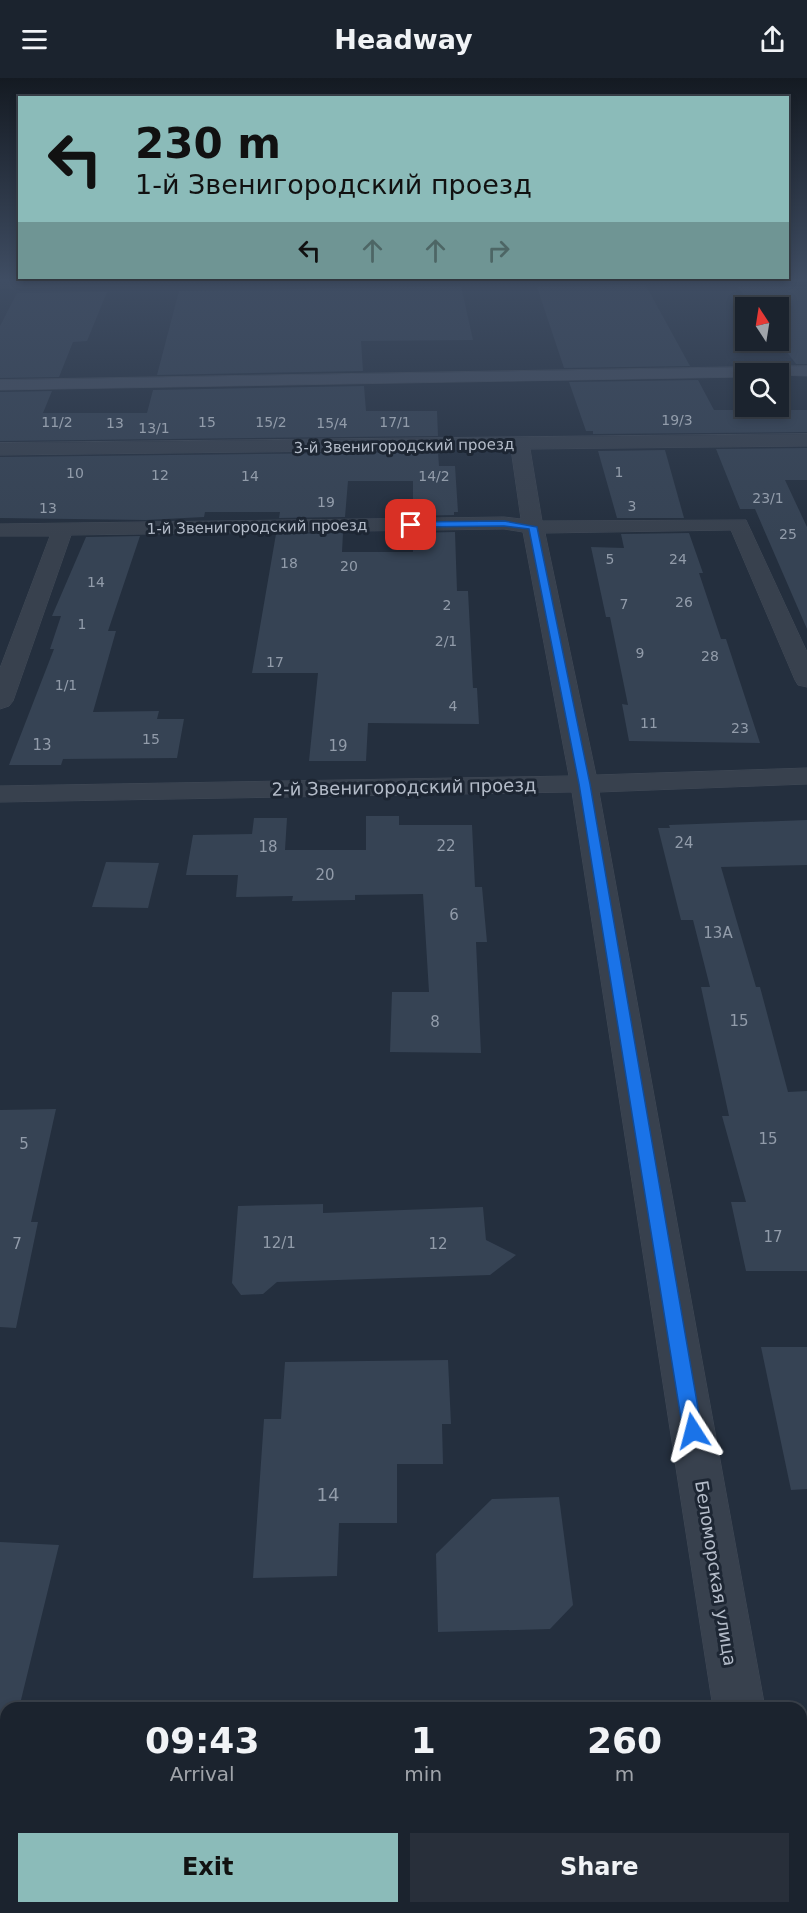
<!DOCTYPE html>
<meta charset="utf-8">
<style>
body{margin:0;font-family:"DejaVu Sans",sans-serif;background:#282f3a;color:#f1f3f6;height:100vh;display:flex;flex-direction:column;font-size:22px;white-space:nowrap}
*{box-sizing:border-box;margin:0}
p{font-size:20px;color:#a0a4aa}
.icon{flex:none;width:33px;height:33px;fill:none;stroke:currentColor;stroke-width:2;stroke-linecap:round;stroke-linejoin:round}
.map{position:relative;flex:1;overflow:hidden}
.side{position:absolute;left:0px;top:1624px;width:807px;height:212px;display:flex;flex-direction:column;background:#1b232e;border-radius:18px 18px 0 0;box-shadow:0 3px 9px #0003,0 0 0 2px #39404a}
.side>*{flex:none}
.banner{position:absolute;left:18px;top:18px;width:771px;height:183px;border-radius:0px;box-shadow:0 3px 9px #0003,0 0 0 2px #39404a;background:#8bbbb9;color:#111;overflow:hidden}
.needle{width:39px;rotate:348deg}
.controls{position:absolute;left:735px;top:219px;display:grid;gap:12px}
.controls a{display:grid;place-items:center;width:54px;height:54px;border-radius:0px;background:#1b232e;box-shadow:0 3px 9px #0003,0 0 0 2px #39404a;font-size:30px}
.pin{position:absolute;display:grid;place-items:center;width:51px;height:51px;color:#fff;margin:-26px;border-radius:12px;box-shadow:0 3px 9px #0006}
.me{position:absolute;width:66px;margin:-33px;rotate:351deg;stroke-linejoin:round;filter:drop-shadow(0 0 4px #0008)}
.turn{display:flex;align-items:center;gap:21px;height:126px;padding:0 18px;font-size:27px}
.turn .icon{width:78px;height:78px;stroke-width:2.5}
.turn b{display:block;font-size:42px;line-height:51px}
.lanes{display:flex;align-items:center;height:57px;padding:0 18px;background:#0003;justify-content:center;gap:30px;direction:ltr}
.lanes .off{opacity:.35}
.eta{display:flex;justify-content:space-evenly;align-items:center;height:102px;text-align:center}
.eta b{font-size:36px;font-weight:700;line-height:42px}
.button{display:flex;gap:12px;margin-top:auto;padding:12px 18px}
.button a{flex:1;height:69px;border-radius:0px;background:#8bbbb9;color:#111;font-size:24px;font-weight:700;line-height:69px;text-align:center}
.button a+a{background:#282f3a;color:#f1f3f6}
header{display:flex;justify-content:space-between;align-items:center;height:78px;padding:0 18px;background:#1b232e;font-size:27px;font-weight:700}
.map>svg:first-child{display:block}
.building{fill:#364354}
.lines{fill:none;stroke-linecap:round;stroke-linejoin:round}
.street-casing{stroke:#414a57;stroke-width:1}
.secondary-casing{stroke:#414a57;stroke-width:1}
.street{fill:#38414e;fill-rule:evenodd}
.secondary{fill:#465061;fill-rule:evenodd}
.route{fill:#1a73e8;stroke:#114b97;stroke-width:1.5}
.labels{text-anchor:middle;dominant-baseline:central;stroke-width:6;stroke-linejoin:round;paint-order:stroke}
.far-number-label{font-size:14px;fill:#929caa}
.far-street-label{font-size:15px;fill:#b4bcc9;stroke:#1d2633}
.number-label{font-size:15px;fill:#929caa}
.street-label{font-size:18px;fill:#b4bcc9;stroke:#1d2633}
.near-number-label{font-size:18px;fill:#929caa}
</style>
<header><svg class="icon" aria-label="menu" viewBox="0 0 24 24"><path d="M4 6h16M4 12h16M4 18h16"/></svg>Headway<svg class="icon" aria-label="share" viewBox="0 0 24 24"><path d="M12 15V3M7 8l5-5 5 5M5 13v7h14v-7"/></svg></header>
<div class="map">
<svg width="807" height="1835" viewBox="0 0 807 1835">
<rect width="100%" height="100%" fill="#242f3e"/>
<g class="building">
<polygon points="645,206 690,288 564,290 537,209"/>
<polygon points="461,208 473,262 361,263 363,293 157,297 179,213"/>
<polygon points="807,208 807,286 796,286 778,262 778,230 754,230 738,209"/>
<polygon points="107,214 87,263 73,264 59,299 0,300 0,248 17,215"/>
<polygon points="698,302 714,332 807,332 807,354 593,356 593,353 586,353 569,304"/>
<polygon points="364,308 366,333 437,333 438,358 0,363 0,314 52,313 43,335 147,335 153,312"/>
<polygon points="807,370 807,402 785,402 807,449 807,551 755,431 740,431 716,371"/>
<polygon points="665,372 684,440 617,440 598,373"/>
<polygon points="438,374 439,388 455,388 458,434 454,434 454,437 413,438 413,403 348,403 345,439 279,440 280,434 205,434 204,439 146,442 0,440 0,379"/>
<polygon points="455,454 457,513 468,513 473,610 477,610 479,646 368,645 366,683 309,683 318,595 252,595 276,456 343,455 342,474 413,474 413,455"/>
<polygon points="689,455 703,495 699,495 721,561 726,561 760,665 629,663 622,626 628,627 610,539 606,539 591,469 624,470 621,456"/>
<polygon points="140,458 108,553 116,553 93,634 159,633 157,641 184,641 177,680 63,681 61,687 9,687 54,571 50,571 61,538 52,538 86,459"/>
<polygon points="366,738 399,738 399,747 472,747 475,809 482,809 487,864 476,864 481,975 390,974 392,914 429,914 423,816 355,817 355,822 292,823 293,818 236,819 238,797 186,797 193,757 252,756 254,740 287,740 285,772 366,772"/>
<polygon points="807,742 807,787 721,789 756,909 760,909 788,1014 807,1013 807,1193 746,1193 731,1124 746,1124 722,1038 729,1038 701,909 710,909 693,842 681,842 658,750 670,750 669,747"/>
<polygon points="106,784 159,785 148,830 92,829"/>
<polygon points="56,1031 31,1144 38,1144 16,1250 0,1249 0,1032"/>
<polygon points="323,1126 323,1135 483,1129 486,1162 516,1177 490,1197 277,1204 263,1216 241,1217 232,1205 238,1128"/>
<polygon points="761,1269 807,1269 807,1411 791,1412"/>
<polygon points="448,1282 451,1346 442,1346 443,1386 397,1386 397,1445 339,1445 337,1498 253,1500 264,1341 281,1341 285,1284"/>
<polygon points="559,1419 573,1527 550,1551 438,1554 436,1476 492,1421"/>
<polygon points="0,1464 59,1467 19,1630 6,1630 6,1652 0,1652"/>
</g>
<g class="lines">
<g class="street-casing">
<g id="street">
<polygon points="0,202 200,202 193,206 0,210"/>
<polygon points="807,356 807,368 530,371 542,443 746,442 807,574 807,609 798,607 795,602 731,452 545,455 596,697 807,690 807,706 599,714 765,1630 713,1630 572,714 0,724 0,708 569,698 523,454 504,451 71,457 13,623 9,628 0,631 0,590 50,458 0,458 0,446 504,439 521,441 511,371 0,377 0,365"/>
<polygon points="744,1830 800,1830 801,1835 745,1835"/>
</g>
</g>
<g class="secondary-casing">
<polygon id="secondary" points="807,288 807,298 746,296 746,299 0,312 0,302"/>
</g>
<use href="#street" class="street"/>
<use href="#secondary" class="secondary"/>
</g>
<linearGradient id="sky" x2="0" y2="1"><stop stop-color="#141a22"/><stop offset="0.44" stop-color="#3f4d63"/><stop offset="1" stop-color="#3f4d63" stop-opacity="0"/></linearGradient>
<rect width="807" height="459" fill="url(#sky)"/>
<polygon class="route" points="504,443 537,449 590,706 702,1353 699,1360 693,1362 686,1360 683,1353 579,706 529,451 504,448 411,449 407,447 411,444"/>
<g class="labels">
<g class="far-number-label">
<text x="677" y="342">19/3</text>
<text x="57" y="344">11/2</text>
<text x="207" y="344">15</text>
<text x="271" y="344">15/2</text>
<text x="395" y="344">17/1</text>
<text x="115" y="345">13</text>
<text x="332" y="345">15/4</text>
<text x="154" y="350">13/1</text>
<text x="619" y="394">1</text>
<text x="75" y="395">10</text>
<text x="160" y="397">12</text>
<text x="250" y="398">14</text>
<text x="434" y="398">14/2</text>
<text x="768" y="420">23/1</text>
<text x="326" y="424">19</text>
<text x="632" y="428">3</text>
<text x="48" y="430">13</text>
<text x="788" y="456">25</text>
<text x="610" y="481">5</text>
<text x="678" y="481">24</text>
<text x="289" y="485">18</text>
<text x="349" y="488">20</text>
<text x="96" y="504">14</text>
<text x="684" y="524">26</text>
<text x="624" y="526">7</text>
<text x="447" y="527">2</text>
<text x="82" y="546">1</text>
<text x="446" y="563">2/1</text>
<text x="640" y="575">9</text>
<text x="710" y="578">28</text>
<text x="275" y="584">17</text>
<text x="66" y="607">1/1</text>
<text x="453" y="628">4</text>
<text x="649" y="645">11</text>
<text x="740" y="650">23</text>
<text x="151" y="661">15</text>
</g>
<g class="far-street-label">
<text transform="translate(404 368) rotate(-1)">3-й Звенигородский проезд</text>
<text transform="translate(257 449) rotate(-1)">1-й Звенигородский проезд</text>
</g>
<g class="number-label">
<text x="42" y="667">13</text>
<text x="338" y="668">19</text>
<text x="684" y="765">24</text>
<text x="446" y="768">22</text>
<text x="268" y="769">18</text>
<text x="325" y="797">20</text>
<text x="454" y="837">6</text>
<text x="718" y="855">13А</text>
<text x="739" y="943">15</text>
<text x="435" y="944">8</text>
<text x="768" y="1061">15</text>
<text x="24" y="1066">5</text>
<text x="773" y="1159">17</text>
<text x="279" y="1165">12/1</text>
<text x="17" y="1166">7</text>
<text x="438" y="1166">12</text>
</g>
<g class="street-label">
<text transform="translate(404 709) rotate(-1)">2-й Звенигородский проезд</text>
<text transform="translate(716 1495) rotate(81)">Беломорская улица</text>
</g>
<g class="near-number-label">
<text x="328" y="1416">14</text>
</g>
</g>
</svg>
<div class="controls">
<a><svg class="needle" viewBox="-14 -14 28 28"><path d="M0-13l5 13h-10z" fill="#e53935"/><path d="M0 13l5-13h-10z" fill="#a0a4aa"/></svg></a>
<a><svg class="icon" aria-label="search" viewBox="0 0 24 24"><circle cx="10" cy="10" r="6"/><path d="M15 15l6 6"/></svg></a>
</div>
<div class="pin" style="left:411px;top:447px;background:#d93025"><svg class="icon" aria-label="arrive" viewBox="0 0 24 24"><path d="M6 21V4h12l-3 4 3 4H6"/></svg></div>
<svg class="me" style="left:693px;top:1353px" viewBox="-20 -20 40 40"><path d="M0-17L14 15 0 8-14 15z" fill="#1a73e8" stroke="#fff" stroke-width="4"/></svg>
<div class="banner">
<div class="turn"><svg class="icon" aria-label="left" viewBox="0 0 24 24"><path d="M17 20v-9H6M10 6l-5 5 5 5"/></svg><div><b>230 m</b>1-й Звенигородский проезд</div></div>
<div class="lanes"><svg class="icon" aria-label="left" viewBox="0 0 24 24"><path d="M17 20v-9H6M10 6l-5 5 5 5"/></svg><svg class="icon off" aria-label="ahead" viewBox="0 0 24 24"><path d="M12 20V5M6 11l6-6 6 6"/></svg><svg class="icon off" aria-label="ahead" viewBox="0 0 24 24"><path d="M12 20V5M6 11l6-6 6 6"/></svg><svg class="icon off" aria-label="right" viewBox="0 0 24 24"><path d="M7 20v-9h11M14 6l5 5-5 5"/></svg></div>
</div>
<section class="side">
<div class="eta">
<div><b>09:43</b><p>Arrival</p></div>
<div><b>1</b><p>min</p></div>
<div><b>260</b><p>m</p></div>
</div>
<div class="button"><a>Exit</a><a>Share</a></div>
</section>
</div>
